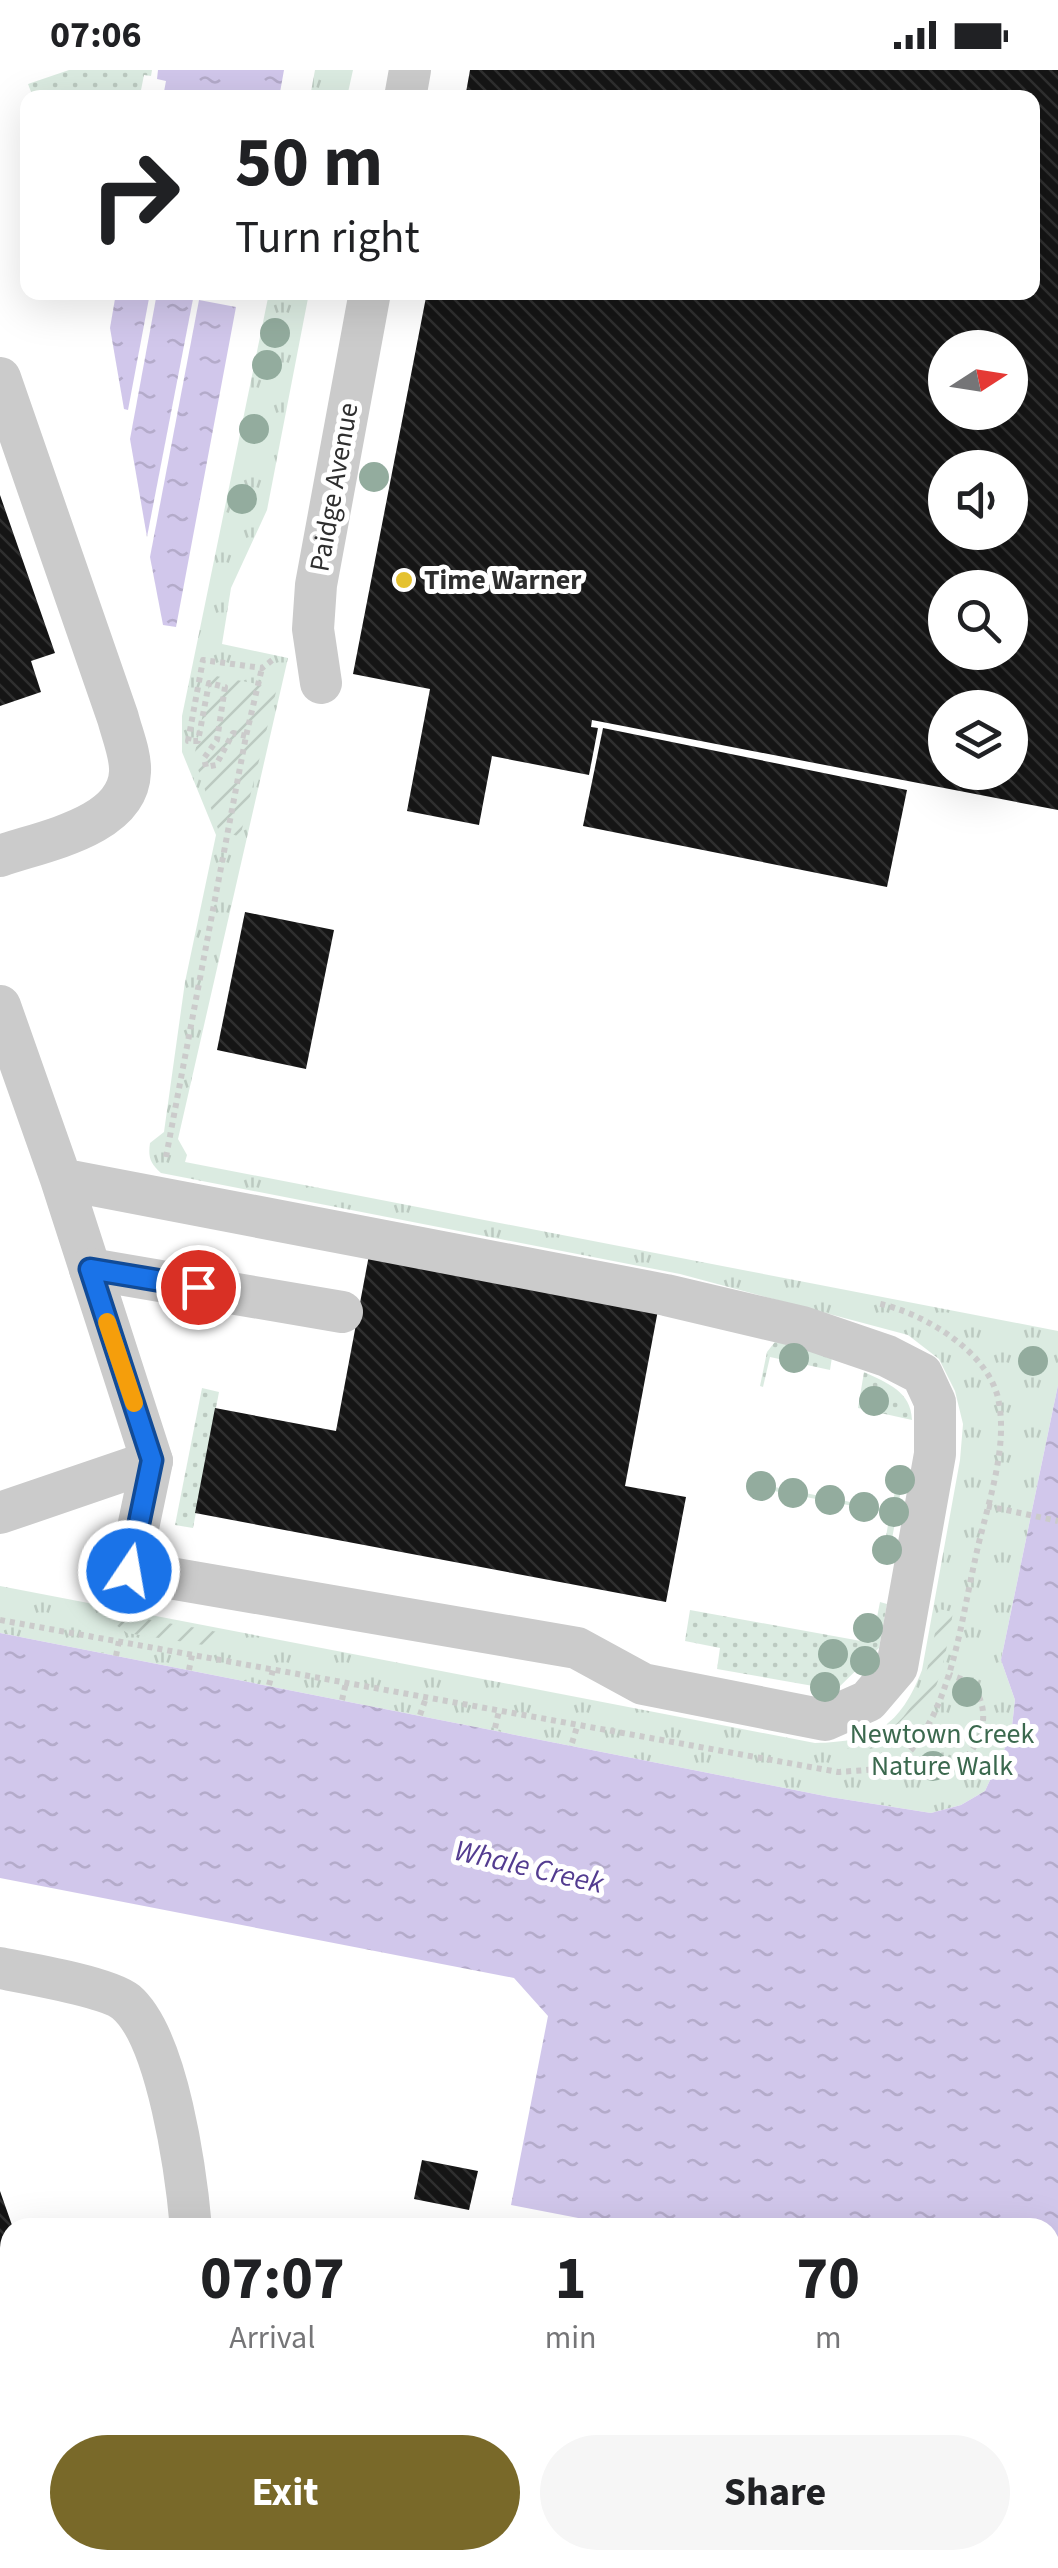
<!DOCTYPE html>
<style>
body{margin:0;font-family:"Source Sans 3",sans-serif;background:#f6f6f6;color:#202124;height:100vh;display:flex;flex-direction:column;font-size:38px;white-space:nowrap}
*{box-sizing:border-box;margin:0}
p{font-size:32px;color:#757577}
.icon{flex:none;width:55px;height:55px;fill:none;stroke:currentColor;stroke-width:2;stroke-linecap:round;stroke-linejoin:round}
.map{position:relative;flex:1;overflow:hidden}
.sheet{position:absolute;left:0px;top:2148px;width:1060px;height:352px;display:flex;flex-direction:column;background:#fff;border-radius:30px 30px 0 0;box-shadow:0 10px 40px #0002}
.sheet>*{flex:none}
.hud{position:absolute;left:20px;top:20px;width:1020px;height:210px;border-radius:20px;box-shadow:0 10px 40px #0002;background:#fff;color:#202124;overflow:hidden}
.needle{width:65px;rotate:78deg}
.buttons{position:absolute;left:928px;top:260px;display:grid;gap:20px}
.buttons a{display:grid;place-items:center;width:100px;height:100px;border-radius:50%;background:#fff;box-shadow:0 10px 40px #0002;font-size:50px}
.pin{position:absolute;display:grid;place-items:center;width:85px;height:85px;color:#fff;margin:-42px;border:5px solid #fff;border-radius:50%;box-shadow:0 2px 10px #0007}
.me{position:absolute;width:110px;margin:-55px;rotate:12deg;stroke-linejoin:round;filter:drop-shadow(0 0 8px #0008)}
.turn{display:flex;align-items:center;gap:35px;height:210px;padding:0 50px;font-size:45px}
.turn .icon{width:130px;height:130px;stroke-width:2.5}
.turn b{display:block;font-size:70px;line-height:85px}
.eta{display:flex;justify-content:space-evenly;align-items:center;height:170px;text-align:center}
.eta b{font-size:60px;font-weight:700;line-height:70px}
.action{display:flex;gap:20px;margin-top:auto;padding:20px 50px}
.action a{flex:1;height:115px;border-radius:60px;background:#796929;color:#fff;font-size:40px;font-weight:700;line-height:115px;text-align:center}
.action a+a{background:#f6f6f6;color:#202124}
.status{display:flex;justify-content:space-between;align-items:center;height:70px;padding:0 50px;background:#fff;direction:ltr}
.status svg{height:28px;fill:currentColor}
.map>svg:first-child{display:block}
.grass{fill:url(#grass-dots)}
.park{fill:url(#park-tufts)}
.garden{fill:url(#garden-furrows)}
.water{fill:url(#water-ripples)}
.building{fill:url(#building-back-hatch);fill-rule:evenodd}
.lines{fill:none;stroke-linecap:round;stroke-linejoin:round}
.path{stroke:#cbcbcb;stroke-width:6;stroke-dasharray:5 5;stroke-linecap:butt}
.minor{stroke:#cbcbcb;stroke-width:42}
.tree{fill:#93ac9e}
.route-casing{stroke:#114b97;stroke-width:25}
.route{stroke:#1a73e8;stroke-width:18}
.slow{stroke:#f59e0b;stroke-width:18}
.poi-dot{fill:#e5c230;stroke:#fff;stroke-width:4}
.labels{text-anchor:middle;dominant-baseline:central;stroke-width:10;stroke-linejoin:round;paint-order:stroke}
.street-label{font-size:28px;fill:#2e2e2e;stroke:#fff}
.poi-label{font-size:28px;font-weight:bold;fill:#2e2e2e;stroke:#fff;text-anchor:start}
.park-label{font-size:28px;fill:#3b694e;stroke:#fff}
.water-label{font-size:30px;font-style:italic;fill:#533c90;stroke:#fff}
</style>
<div class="status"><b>07:06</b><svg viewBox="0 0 49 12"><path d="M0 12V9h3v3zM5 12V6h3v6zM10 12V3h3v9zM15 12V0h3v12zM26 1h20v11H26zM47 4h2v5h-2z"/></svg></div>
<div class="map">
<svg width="1058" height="2498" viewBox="0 0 1058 2498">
<defs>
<pattern id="grass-dots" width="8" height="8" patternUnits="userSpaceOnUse" patternTransform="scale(2.5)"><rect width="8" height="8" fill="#dbebe1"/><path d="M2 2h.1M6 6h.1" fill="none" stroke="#bccac1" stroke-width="1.8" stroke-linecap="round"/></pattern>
<pattern id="park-tufts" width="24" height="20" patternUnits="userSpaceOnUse" patternTransform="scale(2.5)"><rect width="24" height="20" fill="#dbebe1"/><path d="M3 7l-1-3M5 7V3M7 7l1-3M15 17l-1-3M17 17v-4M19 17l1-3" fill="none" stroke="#bccac1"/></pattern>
<pattern id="garden-furrows" width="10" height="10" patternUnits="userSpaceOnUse" patternTransform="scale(2.5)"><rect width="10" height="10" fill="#dbebe1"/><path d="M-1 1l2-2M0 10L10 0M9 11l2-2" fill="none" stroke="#bccac1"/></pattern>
<pattern id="water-ripples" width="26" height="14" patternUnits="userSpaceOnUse" patternTransform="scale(2.5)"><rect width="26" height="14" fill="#d1c7eb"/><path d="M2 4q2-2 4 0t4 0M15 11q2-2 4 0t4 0" fill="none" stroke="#b4abca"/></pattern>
<pattern id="building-back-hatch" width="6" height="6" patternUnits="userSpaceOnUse" patternTransform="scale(2.5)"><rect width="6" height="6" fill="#151515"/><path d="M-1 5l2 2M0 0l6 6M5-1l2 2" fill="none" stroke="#2f2f2f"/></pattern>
</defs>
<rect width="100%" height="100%" fill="#fff"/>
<g class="grass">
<polygon points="69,0 152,0 151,6 144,5 140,25 148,27 33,27 28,14"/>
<polygon points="778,1268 832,1287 830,1300 770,1287 763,1317 760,1316 767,1282"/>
<path d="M864,1302c23,11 47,19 48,48l-54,-12z"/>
<polygon points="202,1318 219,1322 193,1458 175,1455"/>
<polygon points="899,1403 904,1403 888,1491 882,1490 890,1443 747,1416 749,1412 891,1440"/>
<polygon points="880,1532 887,1534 879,1578 836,1620 717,1599 720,1578 685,1571 690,1540 872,1573"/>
</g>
<g class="park">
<polygon points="315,0 353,0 347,27 310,27"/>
<path d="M269,223h40l-42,217 -36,78 -9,56 66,14 -110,481 9,16 -2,7 873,169v54l-57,275 14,40 -4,35 -26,56 -24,14 -30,8 -101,-16 -830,-164v-47l815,157c60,-1 85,-17 107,-73l38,-210 3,-36 -8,-33 -16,-32 -31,-24 -228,-61 -519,-101c-11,-10 -13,-16 -11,-30l14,-11 21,-150 31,-147 -34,-83v-36z"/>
</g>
<g class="garden">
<polygon points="211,605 277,618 240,767 218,759 194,687"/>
<path d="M939,1539l14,3c-10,62 -24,145 -106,137 11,-5 26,-8 36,-15 43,-26 48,-80 56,-125z"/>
<polygon points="112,1543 229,1564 210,1576 127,1563 116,1555"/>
</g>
<g class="water">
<polygon points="158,0 284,0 279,28 163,27 166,11 157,9"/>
<polygon points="116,223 150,223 128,340 124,339 110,258"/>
<polygon points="157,223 193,229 147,467 130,369"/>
<polygon points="199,230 236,237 176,557 163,555 150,487"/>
<polygon points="1058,1315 1058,2498 800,2498 802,2490 1050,2490 1050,2158 630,2158 511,2135 548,1946 514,1908 0,1808 0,1563 830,1727 931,1743 961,1735 985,1721 1011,1665 1015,1630 1001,1590"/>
<polygon points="380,2490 590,2490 633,2498 357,2498"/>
</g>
<g class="building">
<path d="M470,0h588v740l-466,-90 -1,7 7,1 -9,47 -97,-19 -13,69 -72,-14 23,-122 -77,-15 74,-382h605v-194h-567zM945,278h65v64h-65zM945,398h65v64h-65zM945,518h65v64h-65zM945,638h65v64h-65z"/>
<polygon points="0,425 55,583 31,591 41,622 0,636"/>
<polygon points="603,658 907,720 887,817 583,756"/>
<polygon points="245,842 334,860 306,999 217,980"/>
<polygon points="369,1185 658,1240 625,1416 686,1427 666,1532 195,1443 215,1338 336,1361"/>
<polygon points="422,2090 478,2101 469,2140 414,2129"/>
<polygon points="0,2121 13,2158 10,2158 10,2224 0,2228"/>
<polygon points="655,2490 782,2490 780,2498 685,2498"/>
</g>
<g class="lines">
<g class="path">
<polyline points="246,666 233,663 216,695 206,697 204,688 217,670 225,617 209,613 198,671 188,671 203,590 262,598 275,588"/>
<polyline points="166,1087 246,666 262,598"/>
<polyline points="987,1436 1058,1451"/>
<path d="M0,1550l838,152c21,-2 49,0 66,-15 12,-10 27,-35 33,-50 20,-46 27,-98 38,-147 10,-49 33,-107 24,-157 -8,-51 -77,-91 -123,-100"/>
<polyline points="116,1586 119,1571"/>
<polyline points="189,1600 192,1585"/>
<polyline points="269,1615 273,1600"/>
<polyline points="342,1630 346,1613"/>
<polyline points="420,1645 426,1628"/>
<polyline points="495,1658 499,1641"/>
<polyline points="572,1673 577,1657"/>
<path d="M883,1699c15,4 32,8 48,7 40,-5 70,-58 40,-91 -4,-5 -15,-8 -21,-10"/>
</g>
<g class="minor">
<polyline points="405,28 410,0"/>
<path d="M0,308l118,340c4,16 13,37 12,54 -2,55 -88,69 -130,84"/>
<polyline points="321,613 313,559 316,515 370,222"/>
<polyline points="0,936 61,1109 152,1391 129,1501 577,1578 643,1614 825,1650 868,1631 897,1597 935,1384 935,1332 922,1304 887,1286 802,1257 666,1225 61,1109"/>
<polyline points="90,1199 342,1242"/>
<polyline points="0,1443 152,1391"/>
<path d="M0,1898c26,5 108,19 126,34 42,36 60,170 65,226"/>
<polyline points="0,2318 10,2313"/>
</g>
</g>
<g class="tree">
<circle cx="275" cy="263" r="15"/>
<circle cx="267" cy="295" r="15"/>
<circle cx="254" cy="359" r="15"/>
<circle cx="374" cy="407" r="15"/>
<circle cx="242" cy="429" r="15"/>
<circle cx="794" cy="1288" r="15"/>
<circle cx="1033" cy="1291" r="15"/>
<circle cx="874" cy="1331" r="15"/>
<circle cx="900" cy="1410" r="15"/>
<circle cx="761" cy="1416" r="15"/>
<circle cx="793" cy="1423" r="15"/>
<circle cx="830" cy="1430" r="15"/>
<circle cx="864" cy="1437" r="15"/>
<circle cx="894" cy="1442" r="15"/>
<circle cx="887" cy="1480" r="15"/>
<circle cx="868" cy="1558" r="15"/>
<circle cx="833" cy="1584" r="15"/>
<circle cx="865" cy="1591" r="15"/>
<circle cx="825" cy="1617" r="15"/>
<circle cx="967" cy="1622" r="15"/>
<circle cx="933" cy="1696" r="15"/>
</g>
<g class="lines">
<g class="route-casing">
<polyline id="route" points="129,1501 152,1390 90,1199 198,1217"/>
</g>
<use href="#route" class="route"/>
<polyline class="slow" points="107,1252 134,1333"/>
</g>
<circle class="poi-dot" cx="404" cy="510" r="10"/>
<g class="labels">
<g class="street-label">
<text transform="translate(334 417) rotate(-80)">Paidge Avenue</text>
</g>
<g class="poi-label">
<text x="424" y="510">Time Warner</text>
</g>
<g class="park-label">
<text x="942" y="1664">Newtown Creek<tspan x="942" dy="32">Nature Walk</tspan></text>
</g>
<g class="water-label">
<text transform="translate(529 1797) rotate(13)">Whale Creek</text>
</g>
</g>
</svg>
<div class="buttons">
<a><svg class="needle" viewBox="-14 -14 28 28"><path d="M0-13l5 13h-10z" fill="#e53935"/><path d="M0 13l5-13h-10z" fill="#757577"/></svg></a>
<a><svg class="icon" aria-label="sound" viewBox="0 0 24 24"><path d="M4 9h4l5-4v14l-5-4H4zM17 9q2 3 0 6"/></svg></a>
<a><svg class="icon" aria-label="search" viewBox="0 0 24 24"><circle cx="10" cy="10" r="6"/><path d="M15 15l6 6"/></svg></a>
<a><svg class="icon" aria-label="layers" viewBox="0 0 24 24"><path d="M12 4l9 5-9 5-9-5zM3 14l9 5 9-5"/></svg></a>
</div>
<div class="pin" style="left:198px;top:1217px;background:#d93025"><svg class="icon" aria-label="arrive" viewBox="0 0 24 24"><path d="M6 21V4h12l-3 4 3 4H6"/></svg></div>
<svg class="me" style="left:129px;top:1501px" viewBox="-20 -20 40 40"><circle r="17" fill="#1a73e8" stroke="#fff" stroke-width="3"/><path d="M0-11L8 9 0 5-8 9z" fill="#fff"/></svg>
<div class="hud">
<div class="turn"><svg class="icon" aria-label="right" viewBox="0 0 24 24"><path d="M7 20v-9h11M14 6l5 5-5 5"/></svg><div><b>50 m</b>Turn right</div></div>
</div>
<section class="sheet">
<div class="eta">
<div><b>07:07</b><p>Arrival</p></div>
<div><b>1</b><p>min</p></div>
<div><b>70</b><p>m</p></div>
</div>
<div class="action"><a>Exit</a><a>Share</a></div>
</section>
</div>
